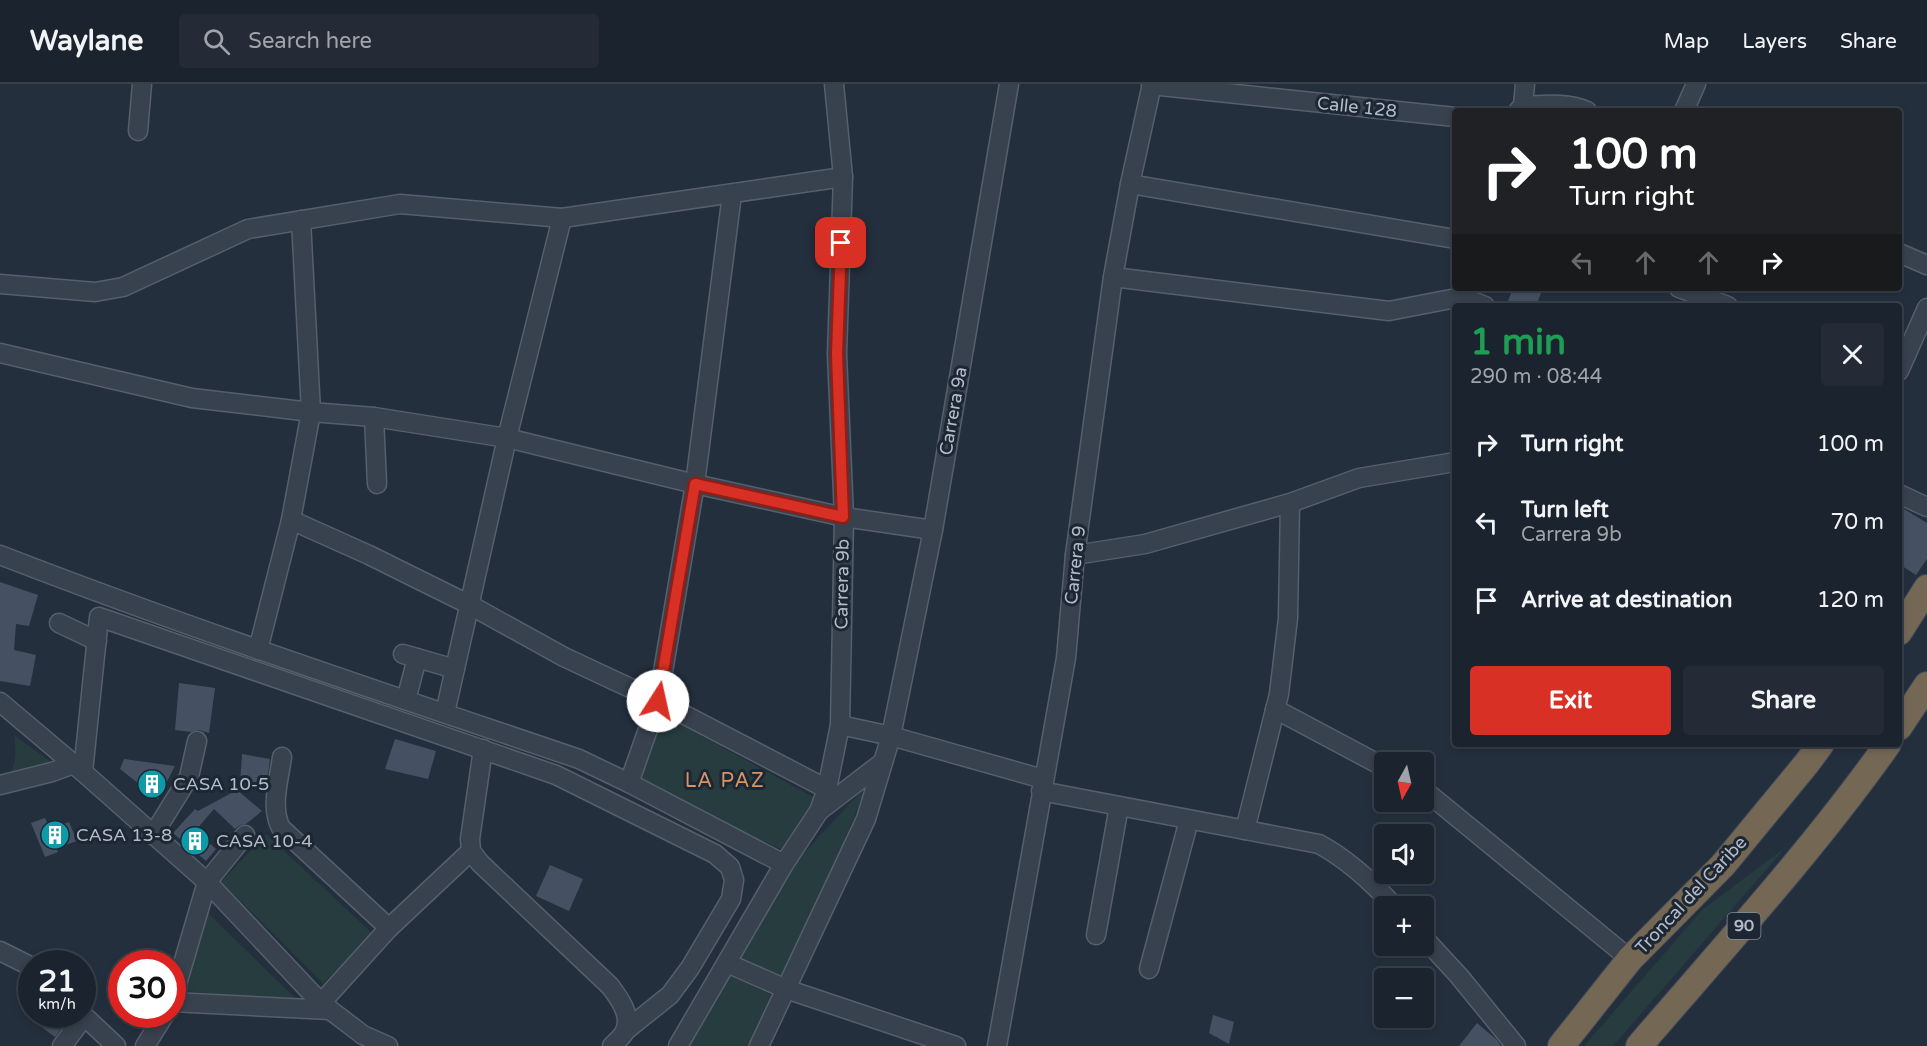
<!DOCTYPE html>
<meta charset="utf-8">
<style>
body{margin:0;font-family:"Varela Round",sans-serif;background:#242b36;color:#f1f3f6;height:100vh;display:flex;flex-direction:column;font-size:22px;white-space:nowrap}
*{box-sizing:border-box;margin:0}
p{font-size:20px;color:#a0a4aa}
.icon{flex:none;width:33px;height:33px;fill:none;stroke:currentColor;stroke-width:2;stroke-linecap:round;stroke-linejoin:round}
.map{position:relative;flex:1;overflow:hidden}
.drawer{position:absolute;left:1452px;top:219px;width:450px;height:444px;display:flex;flex-direction:column;background:#1b232e;border-radius:6px;box-shadow:0 3px 9px #0003,0 0 0 2px #39404a}
.drawer>*{flex:none}
.top-card{position:absolute;left:1452px;top:24px;width:450px;height:183px;border-radius:6px;box-shadow:0 3px 9px #0003,0 0 0 2px #39404a;background:#202124;color:#fff;overflow:hidden}
.needle{width:39px;rotate:188deg}
.fabs{position:absolute;left:1374px;top:668px;display:grid;gap:12px}
.fabs a{display:grid;place-items:center;width:60px;height:60px;border-radius:6px;background:#1b232e;box-shadow:0 3px 9px #0003,0 0 0 2px #39404a;font-size:30px}
.speed{position:absolute;left:18px;top:866px;display:flex;gap:12px;font-size:30px;font-weight:700;text-align:center}
.speed>*{display:grid;place-content:center;width:78px;height:78px;border-radius:50%;background:#1b232e;box-shadow:0 3px 9px #0003,0 0 0 2px #39404a;line-height:1}
.speed small{font-size:15px;font-weight:400}
.speed .limit{border:9px solid #d22;background:#fff;color:#111}
.pin{position:absolute;display:grid;place-items:center;width:51px;height:51px;color:#fff;margin:-26px;border-radius:12px;box-shadow:0 3px 9px #0006}
.me{position:absolute;width:66px;margin:-33px;rotate:10deg;stroke-linejoin:round;filter:drop-shadow(0 0 4px #0008)}
.turn{display:flex;align-items:center;gap:21px;height:126px;padding:0 18px;font-size:27px}
.turn .icon{width:78px;height:78px;stroke-width:2.5}
.turn b{display:block;font-size:42px;line-height:51px}
.lanes{display:flex;align-items:center;height:57px;padding:0 18px;background:#0003;justify-content:center;gap:30px;direction:ltr}
.lanes .off{opacity:.35}
.round{display:grid;place-items:center;flex:none;width:63px;height:63px;border-radius:6px;background:#242b36}
.head{display:flex;align-items:center;justify-content:space-between;height:102px;padding:0 18px}
h1{font-size:36px;font-weight:700;line-height:45px;color:#1e9e55}
.action{display:flex;gap:12px;margin-top:auto;padding:12px 18px}
.action a{flex:1;height:69px;border-radius:6px;background:#d93025;color:#fff;font-size:24px;font-weight:700;line-height:69px;text-align:center}
.action a+a{background:#242b36;color:#f1f3f6}
ul{padding:0;list-style:none}
li{display:flex;align-items:center;gap:18px;height:78px;padding:0 18px}
li div{flex:1}
li b{display:block;font-size:22px}
li em{font-style:normal}
header{display:flex;align-items:center;gap:36px;box-sizing:border-box;height:84px;padding:0 30px;background:#1b232e;border-bottom:2px solid #39404a}
header strong{font-size:28px}
nav{display:flex;gap:33px;margin-inline-start:auto;font-size:21px}
.search{width:420px;height:54px;background:#242b36;display:flex;align-items:center;gap:15px;box-sizing:border-box;padding:0 21px;border-radius:6px;color:#a0a4aa;font-size:22px}
.map>svg:first-child{display:block}
.green{fill:#263c3f}
.building{fill:#455162}
.lines{fill:none;stroke-linecap:round;stroke-linejoin:round}
.minor-casing{stroke:#565f6c;stroke-width:21}
.highway-casing{stroke:#434c59;stroke-width:28}
.minor{stroke:#38414e;stroke-width:18}
.highway{stroke:#746855;stroke-width:26}
.route-casing{stroke:#8d1f18;stroke-width:15}
.route{stroke:#d93025;stroke-width:10}
.labels{text-anchor:middle;dominant-baseline:central;stroke-width:6;stroke-linejoin:round;paint-order:stroke}
.shield{fill:#1d2633;stroke:#878f9c;stroke-width:1.5}
.shield-label{font-size:16px;font-weight:bold;fill:#b4bcc9}
.street-label{font-size:18px;fill:#b4bcc9;stroke:#1d2633}
.poi-label{font-size:18px;fill:#b4bcc9;stroke:#1d2633;text-anchor:start}
.neighbourhood-label{font-size:20px;letter-spacing:1.5px;fill:#d59563;stroke:#1d2633}
</style>
<header>
<strong>Waylane</strong>
<div class="search"><svg class="icon" aria-label="search" viewBox="0 0 24 24"><circle cx="10" cy="10" r="6"/><path d="M15 15l6 6"/></svg>Search here</div>
<nav><a>Map</a><a>Layers</a><a>Share</a></nav>
</header>
<div class="map">
<svg width="1927" height="962" viewBox="0 0 1927 962">
<rect width="100%" height="100%" fill="#242f3e"/>
<g class="green">
<polygon points="663,631 815,714 781,765 636,699"/>
<path d="M14,651l38,28 -42,11c7,-14 6,-24 4,-39z"/>
<polygon points="868,700 784,899 738,875 789,785"/>
<polygon points="266,750 374,851 323,899 221,798"/>
<polygon points="1786,763 1613,962 1584,962 1702,826"/>
<polygon points="204,825 300,919 183,907"/>
<polygon points="729,890 779,915 755,962 686,962"/>
</g>
<g class="building">
<polygon points="1513,204 1543,204 1536,222 1506,222"/>
<polygon points="1899,422 1927,439 1927,475 1916,491 1902,482 1904,480 1899,476"/>
<polygon points="0,498 38,511 29,542 16,540 14,566 36,571 30,602 0,597"/>
<polygon points="179,599 215,604 209,649 199,646 191,648 175,646"/>
<polygon points="395,655 436,667 428,695 385,685"/>
<polygon points="242,670 270,675 266,705 240,701"/>
<polygon points="124,675 175,682 158,715 120,685"/>
<polygon points="237,706 262,727 246,740 240,741 235,745 214,725 195,747 216,765 206,777 173,749 195,725 198,727"/>
<polygon points="45,734 50,745 69,738 77,757 56,764 58,768 45,773 31,739"/>
<polygon points="550,781 583,795 569,827 536,812"/>
<polygon points="24,930 60,930 67,937 55,953"/>
<polygon points="1213,931 1234,938 1229,960 1209,949"/>
<polygon points="1477,939 1497,956 1501,962 1459,962"/>
</g>
<g class="lines">
<g class="minor-casing">
<g id="minor">
<polyline points="1151,1 1455,33"/>
<polyline points="1523,22 1525,0"/>
<path d="M1518,27l5,-5c21,-1 45,-4 64,5"/>
<polyline points="1684,27 1696,0"/>
<polyline points="138,47 142,0"/>
<polyline points="1130,100 1455,155"/>
<polyline points="1899,169 1927,181"/>
<polyline points="1113,193 1389,227 1451,215 1472,217 1485,222"/>
<polyline points="0,200 95,208 123,203 248,145 400,120 562,134 843,93"/>
<polyline points="1679,204 1728,222"/>
<polyline points="0,269 192,314 311,328 374,333 507,354 695,400 844,433 933,446"/>
<polyline points="1899,287 1927,224"/>
<polyline points="374,333 377,400"/>
<polyline points="1899,410 1927,423"/>
<polyline points="291,436 369,471 470,521 564,573 658,617 827,705"/>
<path d="M0,471c191,74 385,138 579,204l50,24 155,81"/>
<polyline points="1075,471 1145,460 1290,419 1359,394 1455,378"/>
<polyline points="59,539 97,557"/>
<polyline points="258,566 291,436 311,328 301,136"/>
<polyline points="403,570 455,585"/>
<polyline points="406,616 417,574"/>
<polyline points="0,618 83,688 207,798 321,919 363,951 388,962"/>
<polyline points="1275,625 1384,683"/>
<polyline points="445,629 507,354 562,134"/>
<polyline points="840,641 891,652 1043,695"/>
<path d="M483,665l-13,90 1,12 9,12 130,123c9,12 22,29 15,45 -2,5 -9,11 -13,15"/>
<path d="M282,673c-3,23 -12,50 -1,71l108,100"/>
<polyline points="83,688 99,533 556,691 715,770 730,783 734,796 731,815 690,884 670,911 625,947"/>
<polyline points="629,699 658,617 695,400 732,110"/>
<polyline points="0,701 52,688 74,680"/>
<polyline points="1424,706 1630,875"/>
<path d="M1041,707l278,53c28,15 53,38 75,62"/>
<polyline points="819,727 883,678"/>
<polyline points="1245,746 1279,610 1288,534 1290,419"/>
<polyline points="153,751 189,693 197,657"/>
<polyline points="1096,851 1119,722"/>
<polyline points="1424,854 1459,892 1516,962"/>
<polyline points="0,867 32,883"/>
<polyline points="727,879 786,905 956,962"/>
<polyline points="1149,885 1189,736"/>
<polyline points="172,917 207,798 245,751"/>
<polyline points="172,918 330,926"/>
<polyline points="321,919 389,844 471,767"/>
<polyline points="82,930 116,962"/>
<polyline points="62,962 84,933"/>
<polyline points="145,962 165,930"/>
<polyline points="678,962 784,780 819,727 827,705 840,641 844,433 837,270 843,93 834,0"/>
<polyline points="759,962 866,735 891,652 933,446 1009,0"/>
<polyline points="997,962 1066,574 1075,471 1113,193 1130,100 1152,0"/>
</g>
</g>
<g class="highway-casing">
<g id="highway">
<polyline points="1899,548 1927,504"/>
<polyline points="1899,643 1927,601"/>
<polyline points="1561,962 1630,875 1723,781 1807,679 1821,660"/>
<path d="M1639,962c85,-99 173,-195 249,-302"/>
</g>
</g>
<use href="#minor" class="minor"/>
<use href="#highway" class="highway"/>
</g>
<g class="lines">
<g class="route-casing">
<polyline id="route" points="658,617 695,400 843,433 837,270 841,159"/>
</g>
<use href="#route" class="route"/>
</g>
<defs>
<g id="building-disc" transform="scale(1.5)"><circle r="9.5" fill="#0f9aa8" stroke="#1d2633"/><path d="M-4-6H4V6H1V3H-1V6H-4ZM-2.5-4.3h1.7v1.8h-1.7ZM.8-4.3h1.7v1.8H.8ZM-2.5-1h1.7V.8h-1.7ZM.8-1h1.7V.8H.8Z" fill="#fff"/></g>
</defs>
<g fill-rule="evenodd">
<use href="#building-disc" x="152" y="700"/>
<use href="#building-disc" x="55" y="751"/>
<use href="#building-disc" x="195" y="757"/>
</g>
<g class="labels">
<rect class="shield" x="1727.5" y="829" width="33" height="26" rx="4.5"/>
<g class="shield-label">
<text x="1744" y="842">90</text>
</g>
<g class="street-label">
<text transform="translate(1357 23) rotate(6)">Calle 128</text>
<text transform="translate(953 327) rotate(-80)">Carrera 9a</text>
<text transform="translate(1075 481) rotate(-84)">Carrera 9</text>
<text transform="translate(842 500) rotate(-89)">Carrera 9b</text>
<text transform="translate(1691 811) rotate(-47)">Troncal del Caribe</text>
</g>
<g class="poi-label">
<text x="173" y="700">CASA 10-5</text>
<text x="76" y="751">CASA 13-8</text>
<text x="216" y="757">CASA 10-4</text>
</g>
<g class="neighbourhood-label">
<text x="725" y="697">LA PAZ</text>
</g>
</g>
</svg>
<div class="fabs">
<a><svg class="needle" viewBox="-14 -14 28 28"><path d="M0-13l5 13h-10z" fill="#e53935"/><path d="M0 13l5-13h-10z" fill="#a0a4aa"/></svg></a>
<a><svg class="icon" aria-label="sound" viewBox="0 0 24 24"><path d="M4 9h4l5-4v14l-5-4H4zM17 9q2 3 0 6"/></svg></a>
<a>+</a>
<a>−</a>
</div>
<div class="speed"><div>21<small>km/h</small></div><div class="limit">30</div></div>
<div class="pin" style="left:841px;top:159px;background:#d93025"><svg class="icon" aria-label="arrive" viewBox="0 0 24 24"><path d="M6 21V4h12l-3 4 3 4H6"/></svg></div>
<svg class="me" style="left:658px;top:617px" viewBox="-20 -20 40 40"><circle r="19" fill="#fff"/><path d="M0-13L10 11 0 6-10 11z" fill="#d93025"/></svg>
<div class="top-card">
<div class="turn"><svg class="icon" aria-label="right" viewBox="0 0 24 24"><path d="M7 20v-9h11M14 6l5 5-5 5"/></svg><div><b>100 m</b>Turn right</div></div>
<div class="lanes"><svg class="icon off" aria-label="left" viewBox="0 0 24 24"><path d="M17 20v-9H6M10 6l-5 5 5 5"/></svg><svg class="icon off" aria-label="ahead" viewBox="0 0 24 24"><path d="M12 20V5M6 11l6-6 6 6"/></svg><svg class="icon off" aria-label="ahead" viewBox="0 0 24 24"><path d="M12 20V5M6 11l6-6 6 6"/></svg><svg class="icon" aria-label="right" viewBox="0 0 24 24"><path d="M7 20v-9h11M14 6l5 5-5 5"/></svg></div>
</div>
<section class="drawer">
<div class="head"><div><h1>1 min</h1><p>290 m · 08:44</p></div><a class="round"><svg class="icon" aria-label="close" viewBox="0 0 24 24"><path d="M6 6l12 12M18 6L6 18"/></svg></a></div>
<ul>
<li><svg class="icon" aria-label="right" viewBox="0 0 24 24"><path d="M7 20v-9h11M14 6l5 5-5 5"/></svg><div><b>Turn right</b></div><em>100 m</em></li>
<li><svg class="icon" aria-label="left" viewBox="0 0 24 24"><path d="M17 20v-9H6M10 6l-5 5 5 5"/></svg><div><b>Turn left</b><p>Carrera 9b</p></div><em>70 m</em></li>
<li><svg class="icon" aria-label="arrive" viewBox="0 0 24 24"><path d="M6 21V4h12l-3 4 3 4H6"/></svg><div><b>Arrive at destination</b></div><em>120 m</em></li>
</ul>
<div class="action"><a>Exit</a><a>Share</a></div>
</section>
</div>
